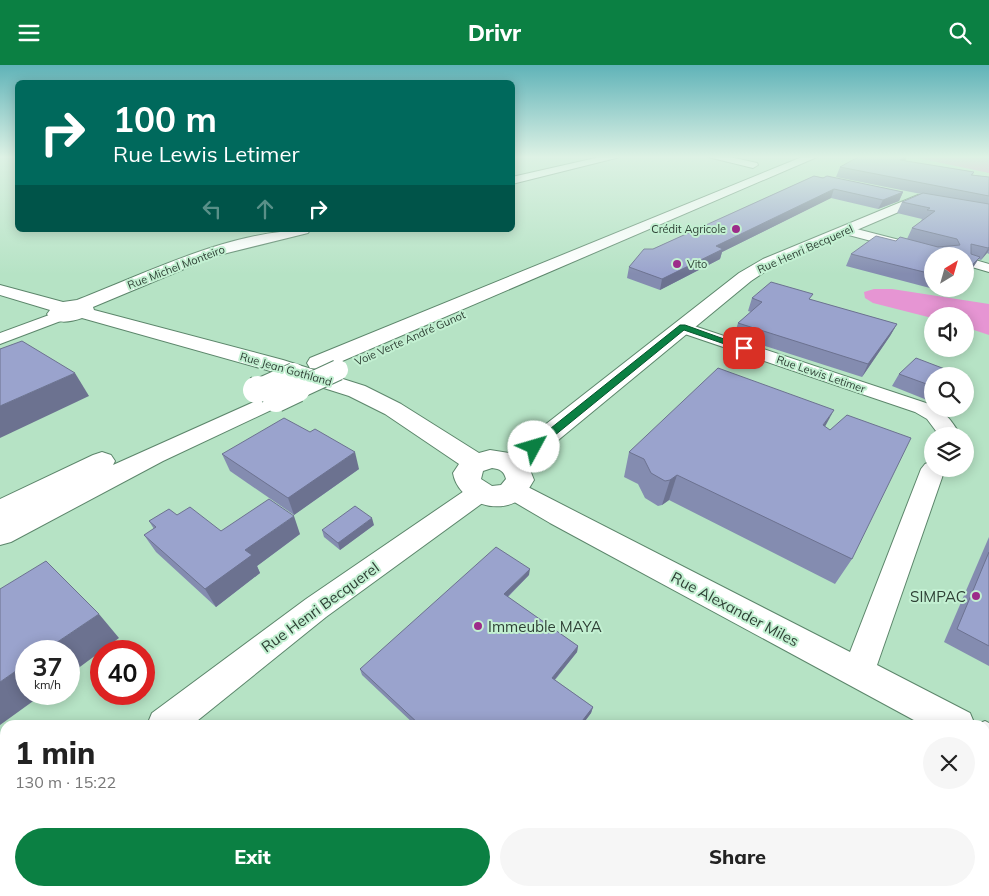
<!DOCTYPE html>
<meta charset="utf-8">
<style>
body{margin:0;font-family:Mulish,sans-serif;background:#f6f6f6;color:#222;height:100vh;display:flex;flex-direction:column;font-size:19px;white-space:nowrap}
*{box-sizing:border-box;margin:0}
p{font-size:16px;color:#767676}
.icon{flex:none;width:28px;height:28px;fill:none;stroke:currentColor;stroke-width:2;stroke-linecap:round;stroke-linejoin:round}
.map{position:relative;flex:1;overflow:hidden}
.details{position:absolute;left:0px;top:655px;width:990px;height:176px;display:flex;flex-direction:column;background:#fff;border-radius:15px 15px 0 0;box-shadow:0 2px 12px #0003}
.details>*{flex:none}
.hud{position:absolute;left:15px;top:15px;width:500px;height:152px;border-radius:8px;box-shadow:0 2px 12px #0003;background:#00695c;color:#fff;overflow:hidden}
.needle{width:32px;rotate:37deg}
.buttons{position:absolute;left:924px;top:182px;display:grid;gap:10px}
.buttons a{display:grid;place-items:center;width:50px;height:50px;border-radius:50%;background:#fff;box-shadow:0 2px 12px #0003;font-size:25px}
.speed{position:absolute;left:15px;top:575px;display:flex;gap:10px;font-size:25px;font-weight:700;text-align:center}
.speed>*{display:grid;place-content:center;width:65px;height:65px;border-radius:50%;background:#fff;box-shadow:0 2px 12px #0003;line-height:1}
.speed small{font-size:12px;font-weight:400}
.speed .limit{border:8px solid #d22;background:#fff;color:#111}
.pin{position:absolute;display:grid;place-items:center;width:42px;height:42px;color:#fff;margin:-21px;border-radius:10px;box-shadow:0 2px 8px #0006}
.me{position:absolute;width:55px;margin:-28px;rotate:51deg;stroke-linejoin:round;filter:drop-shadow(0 0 4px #0008)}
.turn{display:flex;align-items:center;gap:18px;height:105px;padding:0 15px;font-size:22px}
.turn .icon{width:65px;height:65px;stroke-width:2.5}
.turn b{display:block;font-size:35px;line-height:42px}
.lanes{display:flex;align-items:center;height:48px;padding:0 15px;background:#0003;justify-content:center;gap:25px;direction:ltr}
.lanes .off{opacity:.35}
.round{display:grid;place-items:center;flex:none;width:52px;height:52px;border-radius:26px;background:#f6f6f6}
.overview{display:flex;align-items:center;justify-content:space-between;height:85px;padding:0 15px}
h1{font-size:30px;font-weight:800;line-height:38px}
.cta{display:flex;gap:10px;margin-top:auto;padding:10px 15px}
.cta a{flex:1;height:58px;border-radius:30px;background:#0b8043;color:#fff;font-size:20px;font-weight:800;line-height:58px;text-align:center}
.cta a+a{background:#f6f6f6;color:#222}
header{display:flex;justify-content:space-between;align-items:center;height:65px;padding:0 15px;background:#0b8043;color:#fff;font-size:22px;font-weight:800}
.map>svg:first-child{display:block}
.green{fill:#e695d3}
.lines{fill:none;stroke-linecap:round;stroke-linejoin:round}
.street-casing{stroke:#5c866b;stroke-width:2}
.secondary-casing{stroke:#5c866b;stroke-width:2}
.primary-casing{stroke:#5c866b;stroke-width:2}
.street{fill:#fff;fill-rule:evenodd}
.secondary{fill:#fff;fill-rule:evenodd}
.primary{fill:#fff;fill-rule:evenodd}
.primary-bridge-far1-casing{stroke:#5c866b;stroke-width:22;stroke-linecap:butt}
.primary-bridge-casing{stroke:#5c866b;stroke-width:28;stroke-linecap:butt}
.primary-bridge-far1{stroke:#fff;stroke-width:20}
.primary-bridge{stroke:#fff;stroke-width:26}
.wall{fill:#848cb0}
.shaded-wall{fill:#6c7290}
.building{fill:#9aa3cd;stroke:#6c7290}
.route{fill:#0b8043;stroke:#07532c}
.poi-dot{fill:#9d2c89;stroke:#c3f0d2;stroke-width:2}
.labels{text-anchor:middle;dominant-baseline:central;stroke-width:4;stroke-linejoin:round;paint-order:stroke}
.far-poi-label{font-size:11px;fill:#2e4035;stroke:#c3f0d2;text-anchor:end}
.far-street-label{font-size:11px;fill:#2e4035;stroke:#c3f0d2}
.near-poi-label{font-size:15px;fill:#2e4035;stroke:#c3f0d2;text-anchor:end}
.near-street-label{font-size:15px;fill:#2e4035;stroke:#c3f0d2}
</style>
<header><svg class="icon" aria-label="menu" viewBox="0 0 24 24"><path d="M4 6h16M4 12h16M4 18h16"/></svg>Drivr<svg class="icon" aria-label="search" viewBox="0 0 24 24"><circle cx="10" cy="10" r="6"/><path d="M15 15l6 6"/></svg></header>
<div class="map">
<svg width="989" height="831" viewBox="0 0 989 831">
<rect width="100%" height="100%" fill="#b6e3c5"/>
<g class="green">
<polygon points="913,92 989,92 989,108"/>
<polygon points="874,224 892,224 989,239 989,270 965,262 965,251 932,251 932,253 873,238 865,233 864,227"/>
</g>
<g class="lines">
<g class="street-casing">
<g id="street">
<polygon points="845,161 950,188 952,191 932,192 841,168 839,165"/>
<polygon points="965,192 989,199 989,207 965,200"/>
<polygon points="60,246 66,248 68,251 66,254 0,279 0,268"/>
<path d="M682,257l247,82 3,5c12,0 20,13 26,22l-2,5h-22l2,-5 -9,-12 -12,-7 -239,-81 -2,-4 2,-4z"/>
<polygon points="932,396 932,404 945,404 877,600 970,648 975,660 923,660 550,458 504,431 501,425 504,419 513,417 522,419 850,587 921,404 925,399"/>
<polygon points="479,420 488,422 491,428 488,434 326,552 192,660 147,660 152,648 306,534 470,422"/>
<polygon points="985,656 989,658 989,694 985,692 985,660 976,660"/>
<polygon points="5,772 5,814 0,817 0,774"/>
</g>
</g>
<g class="secondary-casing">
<g id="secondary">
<polygon points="600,92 620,92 512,119 512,112"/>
<polygon points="708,92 730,92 757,98 758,100 753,103"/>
<path d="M918,130l6,4 -2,3 -147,63 -24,16 -223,184 6,15c-4,6 -8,15 -13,19 -24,17 -63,3 -68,-26l6,-9 -74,-50 -36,-18 -82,-26 -185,-52c-11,4 -28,7 -35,-4l3,-4 -50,-15v-10l63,17 14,-2c72,-28 154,-70 233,-70l-2,3 -93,23 -122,51 1,3 189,50 82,26 36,18 78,49 11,-3 19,3 230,-180 24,-14zM492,403c8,1 12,3 14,11l-5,6 -9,1 -11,-7 2,-8z"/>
</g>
</g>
<g class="primary-casing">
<g id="primary">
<polygon points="802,92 817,92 326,303 318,304 310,303 307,298 310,293"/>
<polygon points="276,327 284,329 288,334 284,339 163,396 11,477 0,480 0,434 93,390 102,387 111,390 115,396 113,400"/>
</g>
</g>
<use href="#street" class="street"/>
<use href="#secondary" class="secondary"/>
<use href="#primary" class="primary"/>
<g class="primary-bridge-far1-casing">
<g id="primary-bridge-far1">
<polyline points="256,325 294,308"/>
<polyline points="295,325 338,305"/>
</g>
</g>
<g class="primary-bridge-casing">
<g id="primary-bridge">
<polyline points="256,325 258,324"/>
<polyline points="276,334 297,324"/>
</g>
</g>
<use href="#primary-bridge-far1" class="primary-bridge-far1"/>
<use href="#primary-bridge" class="primary-bridge"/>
</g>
<g class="wall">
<polygon points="905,96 974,107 973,110 989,112 989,189 987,188 981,195 978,194 972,204 932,191 932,224 954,224 949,228 846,201 851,189 896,176 907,174 912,163 922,156 921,156 922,154 897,148 902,137 921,129 836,112 840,102"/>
<polygon points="814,111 903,127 899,136 878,144 831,133 722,187 720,194 660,225 627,213 629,202 653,184"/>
<polygon points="752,233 811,235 897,259 890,271 862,312 734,271 738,258 751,247 748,246"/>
<polygon points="950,306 947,311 932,311 932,329 927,335 892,321 899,309"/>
<polygon points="825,361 852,494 835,519 669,435 662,440 658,441 645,433 638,419 624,412 629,387"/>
<polygon points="222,389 359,404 294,450 230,406"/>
<polygon points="177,450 221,466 300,469 257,501 260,508 216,542 156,487 144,470 154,464 149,456"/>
<polygon points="374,460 340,485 324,472 322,465"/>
<polygon points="989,472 989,601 944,577"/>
<polygon points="529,510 508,532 578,581 577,587 555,615 593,642 591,648 582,660 415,660 362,610 360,604"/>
<polygon points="651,826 721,826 724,831 648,831"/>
<polygon points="921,826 985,826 989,831 919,831"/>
</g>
<g class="shaded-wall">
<polygon points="904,92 907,92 904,99 900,95"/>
<polygon points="834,124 831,133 722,187 720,194 660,225 662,214 716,181"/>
<polygon points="903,127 899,136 878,144 883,135"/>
<polygon points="989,182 989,185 987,188 981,195"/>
<polygon points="980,192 972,204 965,212 965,207"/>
<polygon points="897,259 890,271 862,312 868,299"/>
<polygon points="75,308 89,331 0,373 0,341"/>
<polygon points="932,326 932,329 927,335"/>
<polygon points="834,345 821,369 823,360"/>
<polygon points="355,387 359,404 294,450 288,433"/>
<polygon points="677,410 669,435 662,440 670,415"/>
<polygon points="294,451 300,469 257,501 260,508 216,542 205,524 245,485"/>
<polygon points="372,453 374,460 340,485 338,478"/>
<polygon points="530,504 529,510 504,535 504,529"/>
<polygon points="99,549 119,573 69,610 69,586 44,586"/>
<polygon points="578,581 577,587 551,619 552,613"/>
<polygon points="26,599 26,629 43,629 0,660 0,617"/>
<polygon points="593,642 591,648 582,660 579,660"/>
</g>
<g class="building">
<polygon points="858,92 904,92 900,95 974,107 971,110 989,112 989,131 840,102"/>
<polygon points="814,111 823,113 827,111 903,127 883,135 834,124 716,181 723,184 662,214 629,202 644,184 653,184"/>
<polygon points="923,128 989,139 989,182 988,183 971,179 971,189 980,192 965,207 965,191 932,191 932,209 851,189 876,171 896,176 900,172 938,182 960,180 957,174 912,163 935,146 927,145 930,143 902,137"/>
<polygon points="771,217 813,229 809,234 897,259 868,299 738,258 762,237 752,233"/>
<polygon points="22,276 75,308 0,341 0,284"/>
<polygon points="916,293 950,306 945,311 932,311 932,321 899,309"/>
<polygon points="718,303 834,345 823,360 830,365 847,350 911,373 852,494 677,410 670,415 665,416 651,408 644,394 629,387"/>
<polygon points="284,353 310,367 315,364 355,387 288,433 222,389"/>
<polygon points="269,434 294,451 245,485 252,490 205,524 144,470 156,462 149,456 169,444 177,450 190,442 221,466"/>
<polygon points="355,441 372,453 338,478 322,465"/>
<polygon points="496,482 530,504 504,529 578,581 552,613 593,642 579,660 420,660 360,604"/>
<polygon points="989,487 989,581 957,564"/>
<polygon points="46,496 99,549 44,586 26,586 26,599 0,617 0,524"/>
<polygon points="985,750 989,752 989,831 948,831 950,826 985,826"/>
<polygon points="654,826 721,826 724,831 653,831"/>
</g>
<linearGradient id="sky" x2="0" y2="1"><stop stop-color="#60b3b8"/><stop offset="0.44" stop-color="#def2e5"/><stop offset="1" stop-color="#def2e5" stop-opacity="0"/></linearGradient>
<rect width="989" height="209" fill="url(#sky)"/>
<polygon class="route" points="680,260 685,260 749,283 742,285 684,265 538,384 531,384 531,379"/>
<g class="poi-dot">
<circle cx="736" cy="164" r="5"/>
<circle cx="677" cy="199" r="5"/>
<circle cx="976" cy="531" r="5"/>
<circle cx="478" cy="561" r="5"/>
</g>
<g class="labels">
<g class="far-poi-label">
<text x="726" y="164">Crédit Agricole</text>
<text x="687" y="199" text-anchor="start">Vito</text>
</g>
<g class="far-street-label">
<text transform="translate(805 184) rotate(-24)">Rue Henri Becquerel</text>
<text transform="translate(176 202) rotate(-21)">Rue Michel Monteiro</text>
<text transform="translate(410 273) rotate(-24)">Voie Verte André Gunot</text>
<text transform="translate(286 304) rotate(16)">Rue Jean Gothland</text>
<text transform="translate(821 309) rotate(19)">Rue Lewis Letimer</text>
</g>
<g class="near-poi-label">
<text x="966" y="531">SIMPAC</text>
<text x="488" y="561" text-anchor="start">Immeuble MAYA</text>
</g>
<g class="near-street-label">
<text transform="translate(320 542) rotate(-36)">Rue Henri Becquerel</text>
<text transform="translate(735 544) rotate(28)">Rue Alexander Miles</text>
</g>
</g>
</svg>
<div class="buttons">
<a><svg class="needle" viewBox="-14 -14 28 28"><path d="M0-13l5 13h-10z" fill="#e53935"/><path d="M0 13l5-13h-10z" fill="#767676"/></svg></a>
<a><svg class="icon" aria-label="sound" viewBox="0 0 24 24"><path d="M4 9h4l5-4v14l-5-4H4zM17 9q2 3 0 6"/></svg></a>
<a><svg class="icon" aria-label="search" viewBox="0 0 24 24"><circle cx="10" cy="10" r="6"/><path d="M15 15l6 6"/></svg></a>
<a><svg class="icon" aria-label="layers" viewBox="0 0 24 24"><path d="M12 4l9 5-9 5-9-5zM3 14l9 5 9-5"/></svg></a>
</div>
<div class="speed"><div>37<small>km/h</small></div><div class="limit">40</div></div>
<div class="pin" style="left:744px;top:283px;background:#d93025"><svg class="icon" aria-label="arrive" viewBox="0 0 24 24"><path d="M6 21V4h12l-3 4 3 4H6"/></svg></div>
<svg class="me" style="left:534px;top:382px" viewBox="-20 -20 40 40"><circle r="19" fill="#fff"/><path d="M0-13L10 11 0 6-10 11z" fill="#0b8043"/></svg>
<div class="hud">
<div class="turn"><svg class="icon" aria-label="right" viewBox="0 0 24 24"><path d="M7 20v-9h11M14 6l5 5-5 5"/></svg><div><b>100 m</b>Rue Lewis Letimer</div></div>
<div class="lanes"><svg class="icon off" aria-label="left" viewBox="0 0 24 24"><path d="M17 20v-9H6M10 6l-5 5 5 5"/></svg><svg class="icon off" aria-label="ahead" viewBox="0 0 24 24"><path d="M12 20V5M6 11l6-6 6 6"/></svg><svg class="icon" aria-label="right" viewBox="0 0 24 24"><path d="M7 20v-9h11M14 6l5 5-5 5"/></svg></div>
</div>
<section class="details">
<div class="overview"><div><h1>1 min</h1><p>130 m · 15:22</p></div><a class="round"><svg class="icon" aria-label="close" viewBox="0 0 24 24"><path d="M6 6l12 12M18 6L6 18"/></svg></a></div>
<div class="cta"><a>Exit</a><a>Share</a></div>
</section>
</div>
